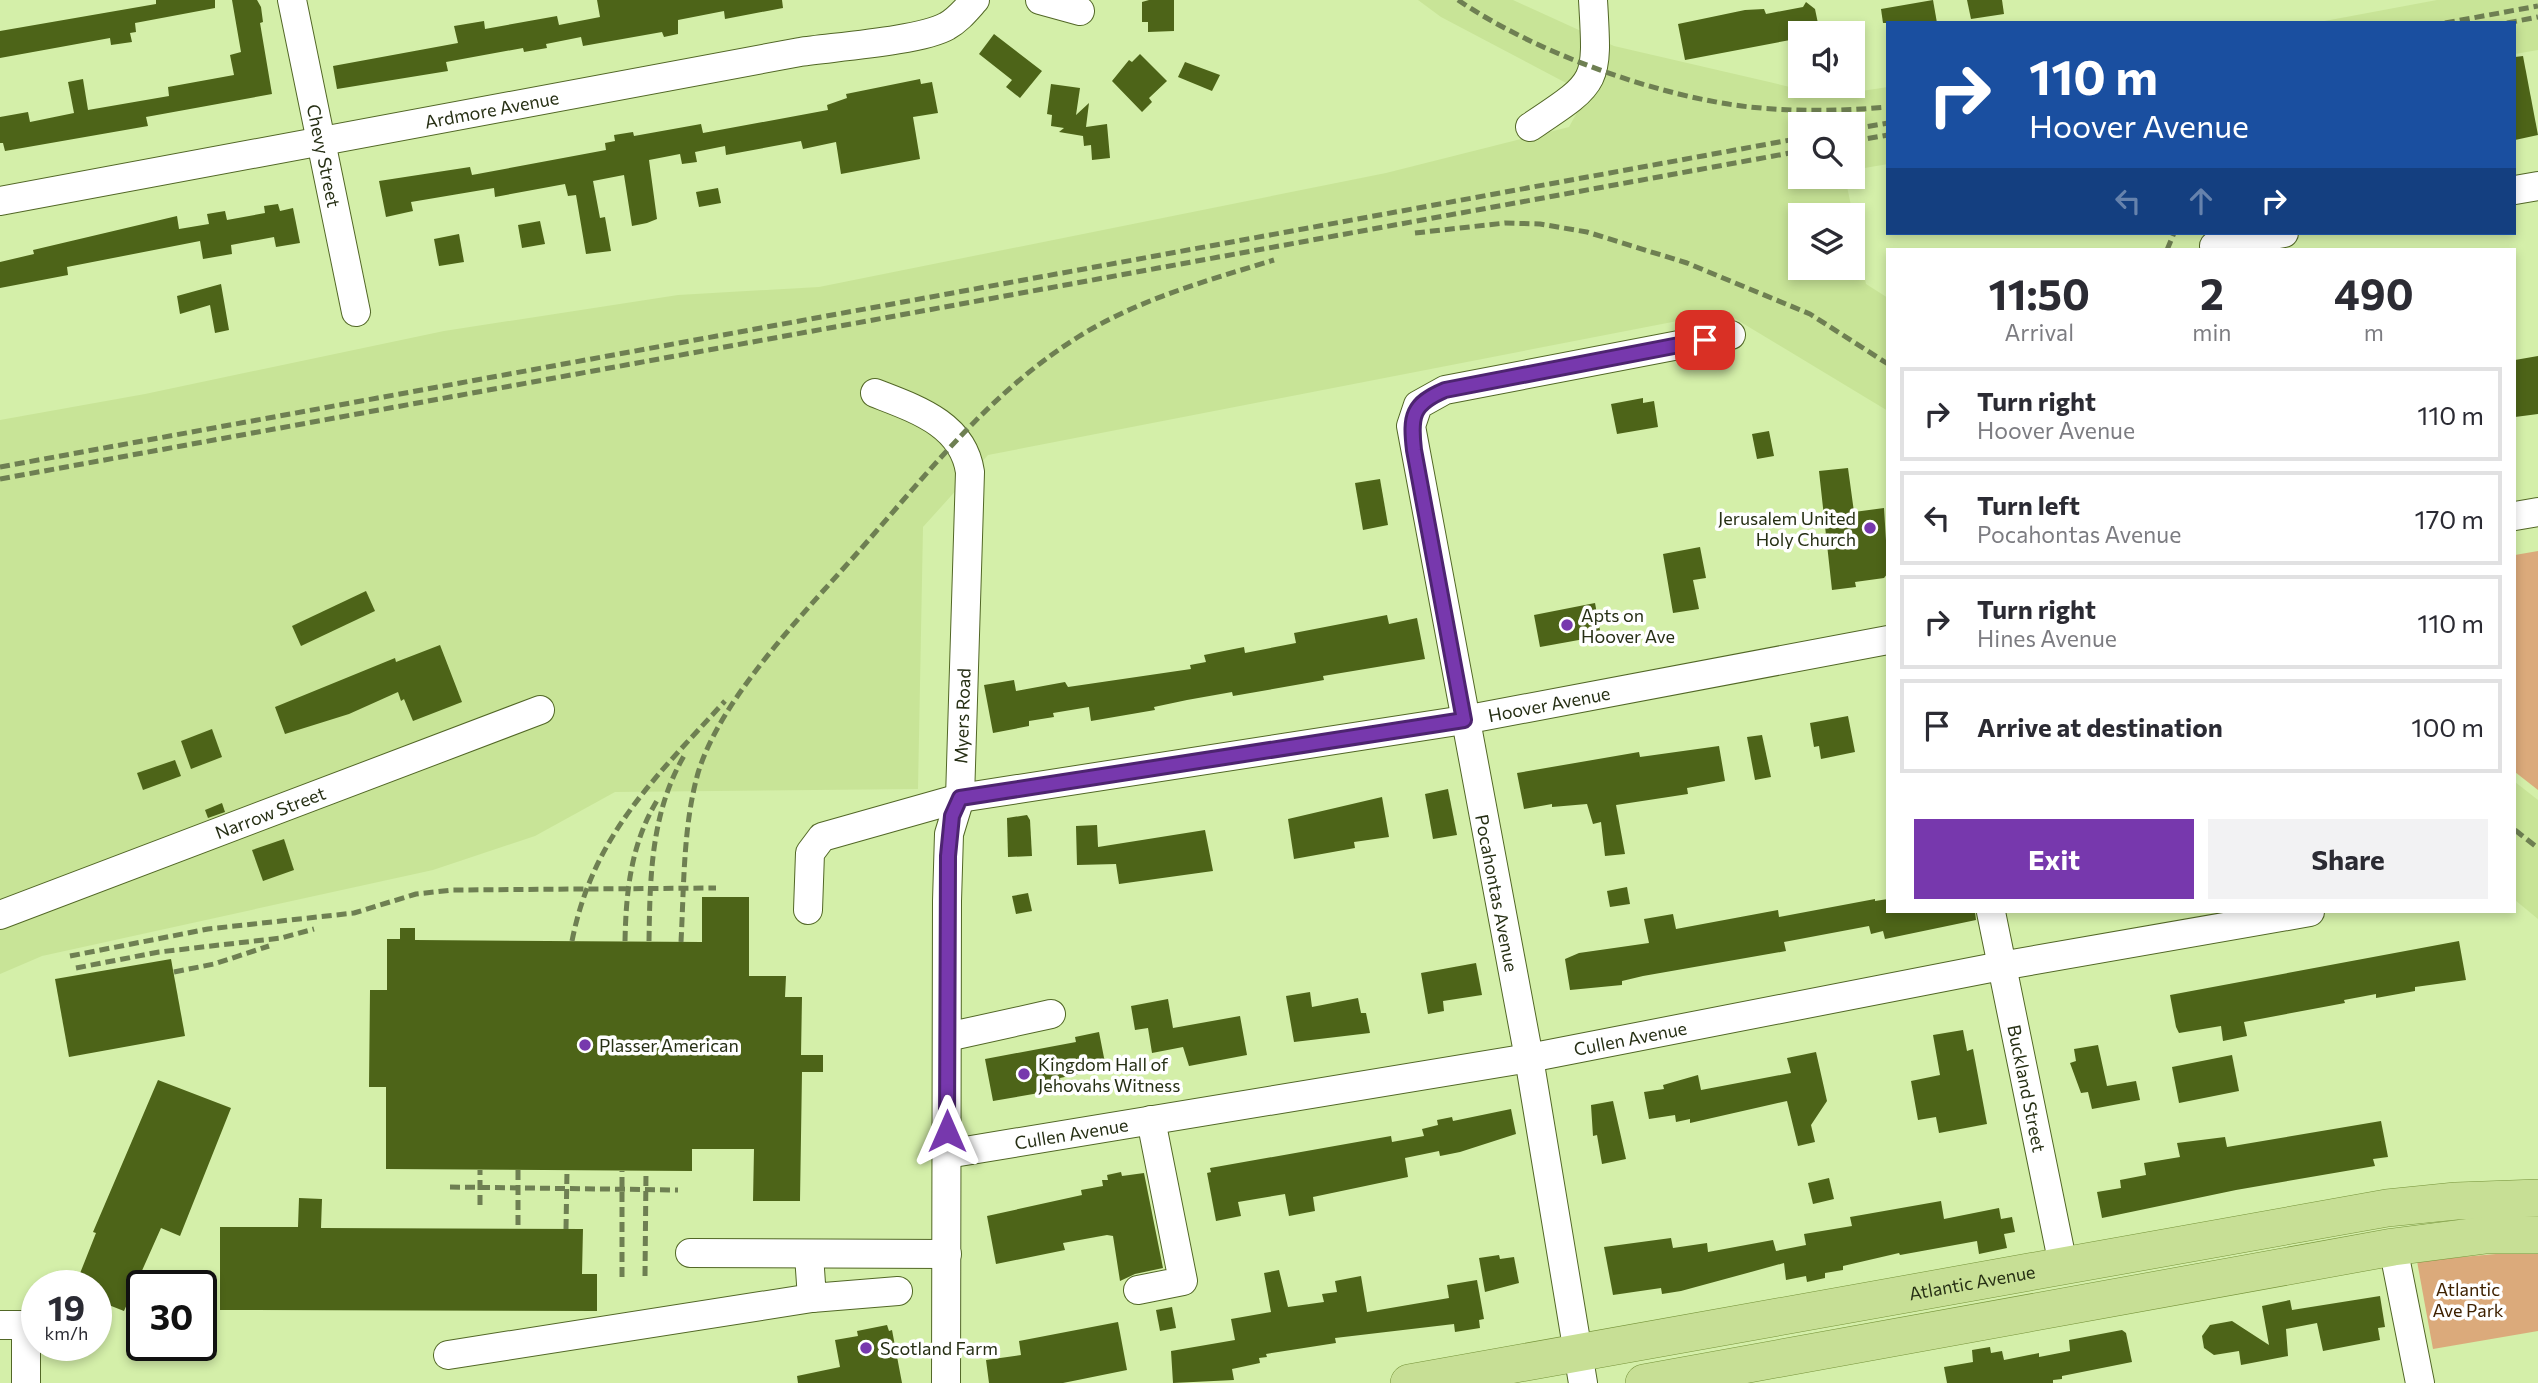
<!DOCTYPE html>
<style>
body{margin:0;font-family:Commissioner,sans-serif;background:#f2f2f3;color:#2b2b33;height:100vh;display:flex;flex-direction:column;font-size:26px;white-space:nowrap}
*{box-sizing:border-box;margin:0}
p{font-size:23px;color:#7c7c81}
.icon{flex:none;width:38px;height:38px;fill:none;stroke:currentColor;stroke-width:2;stroke-linecap:round;stroke-linejoin:round}
.map{position:relative;flex:1;overflow:hidden}
.panel{position:absolute;left:1886px;top:248px;width:630px;height:665px;display:flex;flex-direction:column;background:#fff;border-radius:0px;box-shadow:0 4px 10px #0003}
.panel>*{flex:none}
.hud{position:absolute;left:1886px;top:21px;width:630px;height:214px;border-radius:0px;box-shadow:0 4px 10px #0003;background:#1a4fa0;color:#fff;overflow:hidden}
.tools{position:absolute;left:1788px;top:21px;display:grid;gap:14px}
.tools a{display:grid;place-items:center;width:77px;height:77px;border-radius:0px;background:#fff;box-shadow:0 4px 10px #0003;font-size:35px}
.speed{position:absolute;left:21px;top:1270px;display:flex;gap:14px;font-size:35px;font-weight:700;text-align:center}
.speed>*{display:grid;place-content:center;width:91px;height:91px;border-radius:50%;background:#fff;box-shadow:0 4px 10px #0003;line-height:1}
.speed small{font-size:18px;font-weight:400}
.speed .limit{border:4px solid #111;border-radius:10px;background:#fff;color:#111}
.pin{position:absolute;display:grid;place-items:center;width:60px;height:60px;color:#fff;margin:-30px;border-radius:14px;box-shadow:0 4px 10px #0006}
.me{position:absolute;width:77px;margin:-38px;rotate:0deg;stroke-linejoin:round;filter:drop-shadow(0 0 5px #0008)}
.turn{display:flex;align-items:center;gap:24px;height:147px;padding:0 28px;font-size:32px}
.turn .icon{width:91px;height:91px;stroke-width:2.5}
.turn b{display:block;font-size:49px;line-height:60px}
.lanes{display:flex;align-items:center;height:66px;padding:0 28px;background:#0003;justify-content:center;gap:35px;direction:ltr}
.lanes .off{opacity:.35}
.eta{display:flex;justify-content:space-evenly;align-items:center;height:119px;text-align:center}
.eta b{font-size:42px;font-weight:700;line-height:49px}
.action{display:flex;gap:14px;margin-top:auto;padding:14px 28px}
.action a{flex:1;height:80px;border-radius:0px;background:#7738ad;color:#fff;font-size:28px;font-weight:700;line-height:80px;text-align:center}
.action a+a{background:#f2f2f3;color:#2b2b33}
ul{padding:0;list-style:none}
li{display:flex;align-items:center;gap:21px;height:94px;margin:0 14px 10px;padding:0 14px;border:4px solid #e1e1e2;border-radius:0px}
li div{flex:1}
li b{display:block;font-size:26px}
li em{font-style:normal}
.map>svg:first-child{display:block}
.built{fill:#c8e497}
.green{fill:#dbaa7b}
.building{fill:#4d6418}
.lines{fill:none;stroke-linecap:round;stroke-linejoin:round}
.minor-casing{stroke:#526726;stroke-width:30}
.major-casing{stroke:#76933a;stroke-width:38}
.minor{stroke:#fff;stroke-width:28}
.major{stroke:#c7df95;stroke-width:37}
.rail{stroke:#6e7f52;stroke-width:5;stroke-dasharray:10 5;stroke-linecap:butt}
.route-casing{stroke:#4d2470;stroke-width:18}
.route{stroke:#7738ad;stroke-width:12}
.poi-dot{fill:#7738ad;stroke:#fff;stroke-width:2.5}
.labels{text-anchor:middle;dominant-baseline:central;stroke-width:7;stroke-linejoin:round;paint-order:stroke}
.street-label{font-size:18px;fill:#262f14;stroke:#fff}
.poi-label{font-size:18px;fill:#262f14;stroke:#fff;text-anchor:start}
.park-label{font-size:18px;fill:#3e2100;stroke:#fff}
</style>
<div class="map">
<svg width="2538" height="1383" viewBox="0 0 2538 1383">
<rect width="100%" height="100%" fill="#d4efa9"/>
<g class="built">
<polygon points="1418,0 1513,0 1614,46 1829,96 1888,87 1888,164 1853,170 1853,124 1801,124 1801,177 1845,177 1853,215 1801,215 1801,268 1853,268 1853,219 1866,284 1888,298 1888,411 1724,312 988,455 923,527 918,789 615,792 535,836 433,870 42,956 0,974 0,420 145,394 444,331 678,295 819,287 1386,173 1569,127 1587,94 1441,17"/>
<polygon points="2437,0 2538,0 2538,50 2515,54 2515,23 2314,23"/>
<polygon points="2515,782 2538,800 2538,919 2515,900"/>
</g>
<g class="green">
<polygon points="2538,551 2538,790 2515,772 2515,555"/>
<polygon points="2507,1253 2538,1254 2538,1331 2433,1349 2417,1261"/>
</g>
<g class="building">
<polygon points="156,0 215,0 215,8 135,23 136,32 130,33 132,42 111,45 110,38 0,58 0,31 156,4"/>
<polygon points="232,0 257,0 261,7 263,22 260,23 272,94 146,117 148,126 5,151 3,143 0,143 0,117 28,112 30,122 74,113 68,82 83,79 88,110 169,96 168,87 234,75 230,55 241,52"/>
<polygon points="597,0 782,0 783,8 725,19 724,11 678,20 678,34 664,37 662,32 583,46 581,37 546,44 547,48 524,52 523,48 446,62 448,71 337,89 333,66 458,43 454,26 484,21 485,29 557,16 559,25 600,17"/>
<polygon points="1149,0 1174,0 1174,31 1148,32 1148,22 1142,22 1142,2"/>
<polygon points="1933,0 1937,23 1883,23 1881,9"/>
<polygon points="1967,0 2002,0 2004,14 1971,19"/>
<polygon points="1806,2 1815,9 1820,33 1801,33 1801,38 1685,60 1678,24 1745,10 1764,9 1766,14 1803,7"/>
<polygon points="994,34 1042,71 1020,98 1006,87 1012,80 979,54"/>
<polygon points="1140,54 1167,81 1149,98 1152,102 1142,112 1112,81 1129,60 1132,62"/>
<polygon points="2523,56 2538,135 2515,140 2515,57"/>
<polygon points="1185,62 1220,75 1212,91 1178,77"/>
<polygon points="920,79 921,84 932,82 938,113 913,117 920,159 841,174 836,142 803,149 801,141 726,155 725,146 695,152 697,162 682,164 680,154 649,160 657,219 647,223 632,226 624,175 593,181 600,218 605,217 611,251 586,254 576,195 568,196 565,184 495,197 494,188 411,202 413,211 386,217 379,181 470,167 472,175 606,150 605,143 615,141 614,135 633,132 634,136 701,124 703,133 828,110 827,105 847,98 846,94"/>
<polygon points="1051,84 1080,88 1076,115 1089,103 1086,127 1107,124 1110,158 1092,160 1091,145 1084,146 1083,136 1059,132 1064,128 1051,126 1052,115 1047,114"/>
<polygon points="718,188 721,203 699,207 696,192"/>
<polygon points="278,204 280,211 293,208 300,243 276,247 274,237 231,245 232,254 203,259 200,241 67,267 68,275 0,288 0,262 34,254 33,250 177,216 179,229 209,224 207,214 225,211 227,220 265,213 264,206"/>
<polygon points="540,221 545,244 522,248 518,225"/>
<polygon points="459,234 464,262 439,266 434,239"/>
<polygon points="221,284 229,330 215,333 210,305 180,314 177,296"/>
<polygon points="2538,356 2538,414 2515,417 2515,360"/>
<polygon points="1643,398 1643,403 1654,401 1658,427 1617,434 1611,404"/>
<polygon points="1769,431 1774,456 1757,459 1752,434"/>
<polygon points="1848,468 1854,512 1884,508 1888,573 1884,578 1855,582 1856,587 1832,590 1819,471"/>
<polygon points="1380,479 1388,525 1363,530 1355,483"/>
<polygon points="1700,547 1706,578 1693,580 1699,609 1673,613 1663,554"/>
<polygon points="366,591 375,611 301,646 292,626"/>
<polygon points="1595,603 1601,636 1540,647 1534,615"/>
<polygon points="1387,615 1389,624 1417,618 1425,659 1323,676 1324,680 1233,696 1232,692 1187,700 1154,707 1155,710 1091,721 1089,707 1053,713 1054,717 1029,721 1029,726 993,733 984,685 1014,680 1016,691 1065,682 1068,687 1191,669 1190,665 1206,662 1204,655 1244,647 1245,653 1296,643 1294,633"/>
<polygon points="440,645 462,702 413,721 404,699 401,701 398,692 349,714 285,734 275,707 395,658 396,662"/>
<polygon points="1848,716 1855,752 1821,759 1819,746 1814,747 1810,723"/>
<polygon points="212,729 222,757 191,769 181,741"/>
<polygon points="1762,735 1771,777 1755,780 1747,737"/>
<polygon points="1719,746 1725,781 1687,788 1688,794 1616,805 1625,854 1605,856 1601,822 1593,824 1587,804 1552,807 1552,804 1524,809 1517,773 1639,752 1640,757"/>
<polygon points="175,760 181,776 143,790 137,773"/>
<polygon points="1448,789 1457,835 1433,839 1425,794"/>
<polygon points="1382,797 1389,837 1354,842 1355,848 1294,859 1288,819"/>
<polygon points="222,803 225,812 208,818 205,810"/>
<polygon points="1027,815 1030,820 1032,856 1008,857 1007,818"/>
<polygon points="1097,825 1098,847 1205,830 1213,871 1119,884 1116,864 1077,865 1076,826"/>
<polygon points="284,839 294,870 263,881 252,850"/>
<polygon points="1627,887 1630,904 1610,907 1607,891"/>
<polygon points="1028,893 1032,911 1016,914 1012,896"/>
<polygon points="702,897 749,897 749,976 786,976 785,997 802,997 801,1055 823,1055 823,1072 802,1072 800,1201 753,1201 754,1149 692,1149 692,1171 386,1169 386,1087 369,1087 370,990 387,990 387,939 400,939 400,928 415,928 415,940 702,942"/>
<polygon points="1875,899 1875,901 1888,899 1888,912 1975,912 1976,920 1885,939 1883,931 1871,934 1869,926 1784,942 1786,951 1643,976 1622,981 1622,985 1570,990 1565,959 1579,953 1649,943 1644,919 1673,914 1676,929 1778,910 1779,917"/>
<polygon points="2459,941 2466,980 2415,987 2415,991 2376,998 2376,994 2344,1000 2345,1003 2244,1022 2247,1036 2223,1041 2221,1026 2179,1033 2176,1027 2170,995"/>
<polygon points="171,959 185,1036 69,1057 55,979"/>
<polygon points="1476,963 1482,995 1443,1001 1444,1011 1428,1014 1421,973"/>
<polygon points="1310,992 1312,1007 1358,998 1361,1013 1366,1013 1370,1033 1294,1042 1286,996"/>
<polygon points="1168,999 1173,1028 1240,1016 1247,1055 1189,1066 1183,1047 1152,1053 1148,1028 1135,1030 1131,1006"/>
<polygon points="1963,1030 1967,1051 1973,1049 1987,1124 1939,1133 1936,1117 1918,1120 1911,1081 1940,1075 1933,1035"/>
<polygon points="1099,1032 1106,1068 1060,1078 1062,1089 993,1101 985,1059 1076,1042 1075,1037"/>
<polygon points="2098,1045 2107,1086 2136,1081 2140,1100 2092,1109 2088,1092 2081,1093 2070,1063 2076,1061 2074,1049"/>
<polygon points="1816,1052 1827,1101 1811,1125 1815,1142 1798,1146 1787,1101 1690,1123 1690,1119 1676,1122 1675,1115 1649,1119 1644,1092 1664,1089 1663,1085 1698,1075 1701,1090 1791,1073 1787,1058"/>
<polygon points="2232,1055 2239,1091 2179,1103 2172,1067"/>
<polygon points="158,1080 231,1108 180,1236 161,1228 124,1311 96,1300 96,1286 75,1286 96,1233 93,1232"/>
<polygon points="1613,1101 1626,1159 1602,1164 1597,1135 1593,1136 1591,1105"/>
<polygon points="1511,1109 1516,1134 1460,1152 1440,1156 1439,1151 1405,1158 1408,1177 1313,1197 1315,1211 1289,1216 1285,1194 1238,1202 1241,1216 1216,1221 1207,1173 1211,1172 1210,1168 1391,1136 1392,1142 1424,1136 1422,1129 1438,1125 1437,1120 1452,1117 1453,1121"/>
<polygon points="2381,1121 2388,1157 2373,1159 2375,1166 2236,1190 2102,1218 2097,1192 2121,1188 2120,1180 2146,1175 2144,1163 2180,1157 2177,1143 2225,1137 2227,1147"/>
<polygon points="1121,1172 1122,1176 1144,1173 1163,1268 1135,1274 1120,1281 1113,1236 1107,1235 1063,1243 1065,1250 996,1264 987,1216 1082,1195 1081,1190 1103,1186 1102,1180 1108,1180 1107,1175"/>
<polygon points="1829,1178 1834,1199 1813,1204 1808,1183"/>
<polygon points="299,1198 322,1199 321,1228 583,1229 582,1274 597,1274 597,1311 220,1310 220,1227 298,1227"/>
<polygon points="1941,1201 1944,1219 1999,1208 2001,1219 2012,1217 2015,1232 2004,1234 2007,1248 1979,1254 1977,1241 1900,1255 1899,1253 1843,1266 1843,1270 1825,1273 1825,1278 1807,1282 1806,1276 1786,1280 1784,1263 1681,1291 1662,1294 1661,1288 1613,1295 1604,1247 1671,1238 1673,1248 1707,1243 1708,1252 1773,1240 1776,1251 1806,1245 1804,1234 1852,1226 1850,1217"/>
<polygon points="1499,1255 1500,1259 1514,1257 1519,1283 1485,1292 1479,1258"/>
<polygon points="1279,1270 1288,1307 1324,1302 1322,1294 1337,1292 1335,1281 1361,1276 1367,1312 1449,1298 1447,1285 1477,1280 1484,1319 1479,1320 1480,1328 1455,1332 1454,1324 1335,1338 1336,1343 1266,1354 1267,1357 1259,1358 1260,1363 1232,1369 1234,1380 1173,1383 1171,1351 1235,1340 1231,1319 1271,1312 1264,1273"/>
<polygon points="2380,1296 2385,1327 2378,1328 2380,1340 2323,1351 2317,1323 2286,1329 2288,1356 2241,1365 2239,1351 2214,1355 2204,1348 2202,1336 2210,1325 2232,1321 2269,1345 2262,1306 2290,1300 2292,1310"/>
<polygon points="1172,1307 1176,1328 1160,1331 1156,1310"/>
<polygon points="1118,1322 1127,1370 1063,1383 989,1383 986,1360 1021,1355 1019,1341"/>
<polygon points="887,1325 889,1331 892,1330 902,1383 798,1383 797,1376 840,1367 835,1340 858,1336 857,1331"/>
<polygon points="2122,1330 2126,1333 2132,1362 2062,1376 2062,1379 2053,1380 2053,1383 1947,1383 1944,1367 1973,1362 1972,1350 1990,1347 1991,1353 2002,1351 2004,1360 2039,1353 2039,1357 2070,1351 2069,1340"/>
</g>
<g class="lines">
<g class="minor-casing">
<g id="minor">
<path id="s1" d="M292,0l64,312"/>
<polyline points="1040,0 1080,11"/>
<path d="M1530,127c69,-46 68,-43 63,-127"/>
<polyline points="2515,190 2538,186"/>
<path id="s2" d="M0,201l800,-149c33,-5 121,-11 147,-26 11,-6 19,-16 28,-26"/>
<polyline points="2214,246 2284,233"/>
<path d="M875,393c41,16 88,31 95,79l-10,326 -11,36 -2,67 -1,482"/>
<polyline points="2515,516 2538,512"/>
<path id="s3" d="M808,910l2,-57 12,-16 138,-39 504,-78 424,-80"/>
<path id="s4" d="M1991,912l72,353"/>
<path id="s5" d="M0,915l540,-205"/>
<polyline points="947,1037 1051,1014"/>
<path id="s6" d="M947,1154l582,-96 472,-92 309,-54"/>
<polyline points="2393,1247 2420,1383"/>
<polyline points="690,1253 947,1254"/>
<polyline points="809,1255 812,1298 898,1291"/>
<polyline points="1138,1290 1183,1281 1151,1120"/>
<polyline points="0,1325 26,1325 26,1383"/>
<polyline points="448,1355 812,1298"/>
<polyline points="1583,1383 1529,1058 1411,426 1418,405 1445,390 1731,335"/>
</g>
</g>
<g class="major-casing">
<g id="major">
<path id="s7" d="M1409,1383l978,-175 69,-7 82,-3"/>
<polyline points="1644,1383 2393,1247 2486,1235 2538,1235"/>
</g>
</g>
<use href="#minor" class="minor"/>
<use href="#major" class="major"/>
<g class="rail">
<path d="M1458,0c76,52 200,97 292,107 47,5 92,4 138,0"/>
<polyline points="2445,23 2538,6"/>
<polyline points="2507,23 2538,17"/>
<polyline points="1853,129 1888,123"/>
<polyline points="1853,141 1888,135"/>
<polyline points="1415,233 1505,223 1540,224 1587,232 1687,263 1810,314 1888,364"/>
<polyline points="2167,250 2174,233"/>
<polyline points="0,467 1801,138"/>
<polyline points="0,479 1801,151"/>
<polyline points="2515,830 2538,848"/>
<path d="M572,941c21,-106 83,-163 153,-240"/>
<path d="M625,941c1,-50 6,-98 33,-142"/>
<path d="M649,941c1,-66 2,-129 36,-187"/>
<path d="M681,942c3,-55 2,-116 17,-169 23,-76 108,-162 161,-222 68,-77 130,-158 219,-214 61,-38 128,-56 196,-77"/>
<polyline points="70,956 208,929 354,913 416,894 453,890 716,888"/>
<polyline points="76,968 159,952 281,938 314,929"/>
<polyline points="174,972 214,964 269,946"/>
<polyline points="518,1170 518,1229"/>
<polyline points="450,1187 678,1190"/>
<polyline points="480,1205 480,1170"/>
<polyline points="566,1229 567,1170"/>
<polyline points="645,1276 646,1171"/>
<polyline points="622,1277 622,1171"/>
</g>
</g>
<g class="lines">
<g class="route-casing">
<path id="route" d="M947,1131l1,-275 4,-40 8,-18 504,-78 -50,-270c-4,-34 -2,-46 31,-60l260,-50"/>
</g>
<use href="#route" class="route"/>
</g>
<g class="poi-dot">
<circle cx="1870" cy="528" r="7"/>
<circle cx="1567" cy="625" r="7"/>
<circle cx="585" cy="1045" r="7"/>
<circle cx="1024" cy="1074" r="7"/>
<circle cx="866" cy="1348" r="7"/>
</g>
<g class="labels">
<g class="street-label">
<text stroke="none"><textPath href="#s2" startOffset="500">Ardmore Avenue</textPath></text>
<text stroke="none"><textPath href="#s1" startOffset="159">Chevy Street</textPath></text>
<text stroke="none"><textPath href="#s3" startOffset="817">Hoover Avenue</textPath></text>
<text transform="translate(962 716) rotate(-88)">Myers Road</text>
<text stroke="none"><textPath href="#s5" startOffset="289">Narrow Street</textPath></text>
<text transform="translate(1497 893) rotate(79)">Pocahontas Avenue</text>
<text stroke="none"><textPath href="#s6" startOffset="693">Cullen Avenue</textPath></text>
<text stroke="none"><textPath href="#s4" startOffset="180">Buckland Street</textPath></text>
<text stroke="none"><textPath href="#s6" startOffset="126">Cullen Avenue</textPath></text>
<text stroke="none"><textPath href="#s7" startOffset="572">Atlantic Avenue</textPath></text>
</g>
<g class="poi-label">
<text x="1856" y="518" text-anchor="end">Jerusalem United<tspan x="1856" dy="21">Holy Church</tspan></text>
<text x="1581" y="615">Apts on<tspan x="1581" dy="21">Hoover Ave</tspan></text>
<text x="599" y="1045">Plasser American</text>
<text x="1038" y="1064">Kingdom Hall of<tspan x="1038" dy="21">Jehovahs Witness</tspan></text>
<text x="880" y="1348">Scotland Farm</text>
</g>
<g class="park-label">
<text x="2468" y="1289">Atlantic<tspan x="2468" dy="21">Ave Park</tspan></text>
</g>
</g>
</svg>
<div class="tools">
<a><svg class="icon" aria-label="sound" viewBox="0 0 24 24"><path d="M4 9h4l5-4v14l-5-4H4zM17 9q2 3 0 6"/></svg></a>
<a><svg class="icon" aria-label="search" viewBox="0 0 24 24"><circle cx="10" cy="10" r="6"/><path d="M15 15l6 6"/></svg></a>
<a><svg class="icon" aria-label="layers" viewBox="0 0 24 24"><path d="M12 4l9 5-9 5-9-5zM3 14l9 5 9-5"/></svg></a>
</div>
<div class="speed"><div>19<small>km/h</small></div><div class="limit">30</div></div>
<div class="pin" style="left:1705px;top:340px;background:#d93025"><svg class="icon" aria-label="arrive" viewBox="0 0 24 24"><path d="M6 21V4h12l-3 4 3 4H6"/></svg></div>
<svg class="me" style="left:947px;top:1131px" viewBox="-20 -20 40 40"><path d="M0-17L14 15 0 8-14 15z" fill="#7738ad" stroke="#fff" stroke-width="4"/></svg>
<div class="hud">
<div class="turn"><svg class="icon" aria-label="right" viewBox="0 0 24 24"><path d="M7 20v-9h11M14 6l5 5-5 5"/></svg><div><b>110 m</b>Hoover Avenue</div></div>
<div class="lanes"><svg class="icon off" aria-label="left" viewBox="0 0 24 24"><path d="M17 20v-9H6M10 6l-5 5 5 5"/></svg><svg class="icon off" aria-label="ahead" viewBox="0 0 24 24"><path d="M12 20V5M6 11l6-6 6 6"/></svg><svg class="icon" aria-label="right" viewBox="0 0 24 24"><path d="M7 20v-9h11M14 6l5 5-5 5"/></svg></div>
</div>
<section class="panel">
<div class="eta">
<div><b>11:50</b><p>Arrival</p></div>
<div><b>2</b><p>min</p></div>
<div><b>490</b><p>m</p></div>
</div>
<ul>
<li><svg class="icon" aria-label="right" viewBox="0 0 24 24"><path d="M7 20v-9h11M14 6l5 5-5 5"/></svg><div><b>Turn right</b><p>Hoover Avenue</p></div><em>110 m</em></li>
<li><svg class="icon" aria-label="left" viewBox="0 0 24 24"><path d="M17 20v-9H6M10 6l-5 5 5 5"/></svg><div><b>Turn left</b><p>Pocahontas Avenue</p></div><em>170 m</em></li>
<li><svg class="icon" aria-label="right" viewBox="0 0 24 24"><path d="M7 20v-9h11M14 6l5 5-5 5"/></svg><div><b>Turn right</b><p>Hines Avenue</p></div><em>110 m</em></li>
<li><svg class="icon" aria-label="arrive" viewBox="0 0 24 24"><path d="M6 21V4h12l-3 4 3 4H6"/></svg><div><b>Arrive at destination</b></div><em>100 m</em></li>
</ul>
<div class="action"><a>Exit</a><a>Share</a></div>
</section>
</div>
